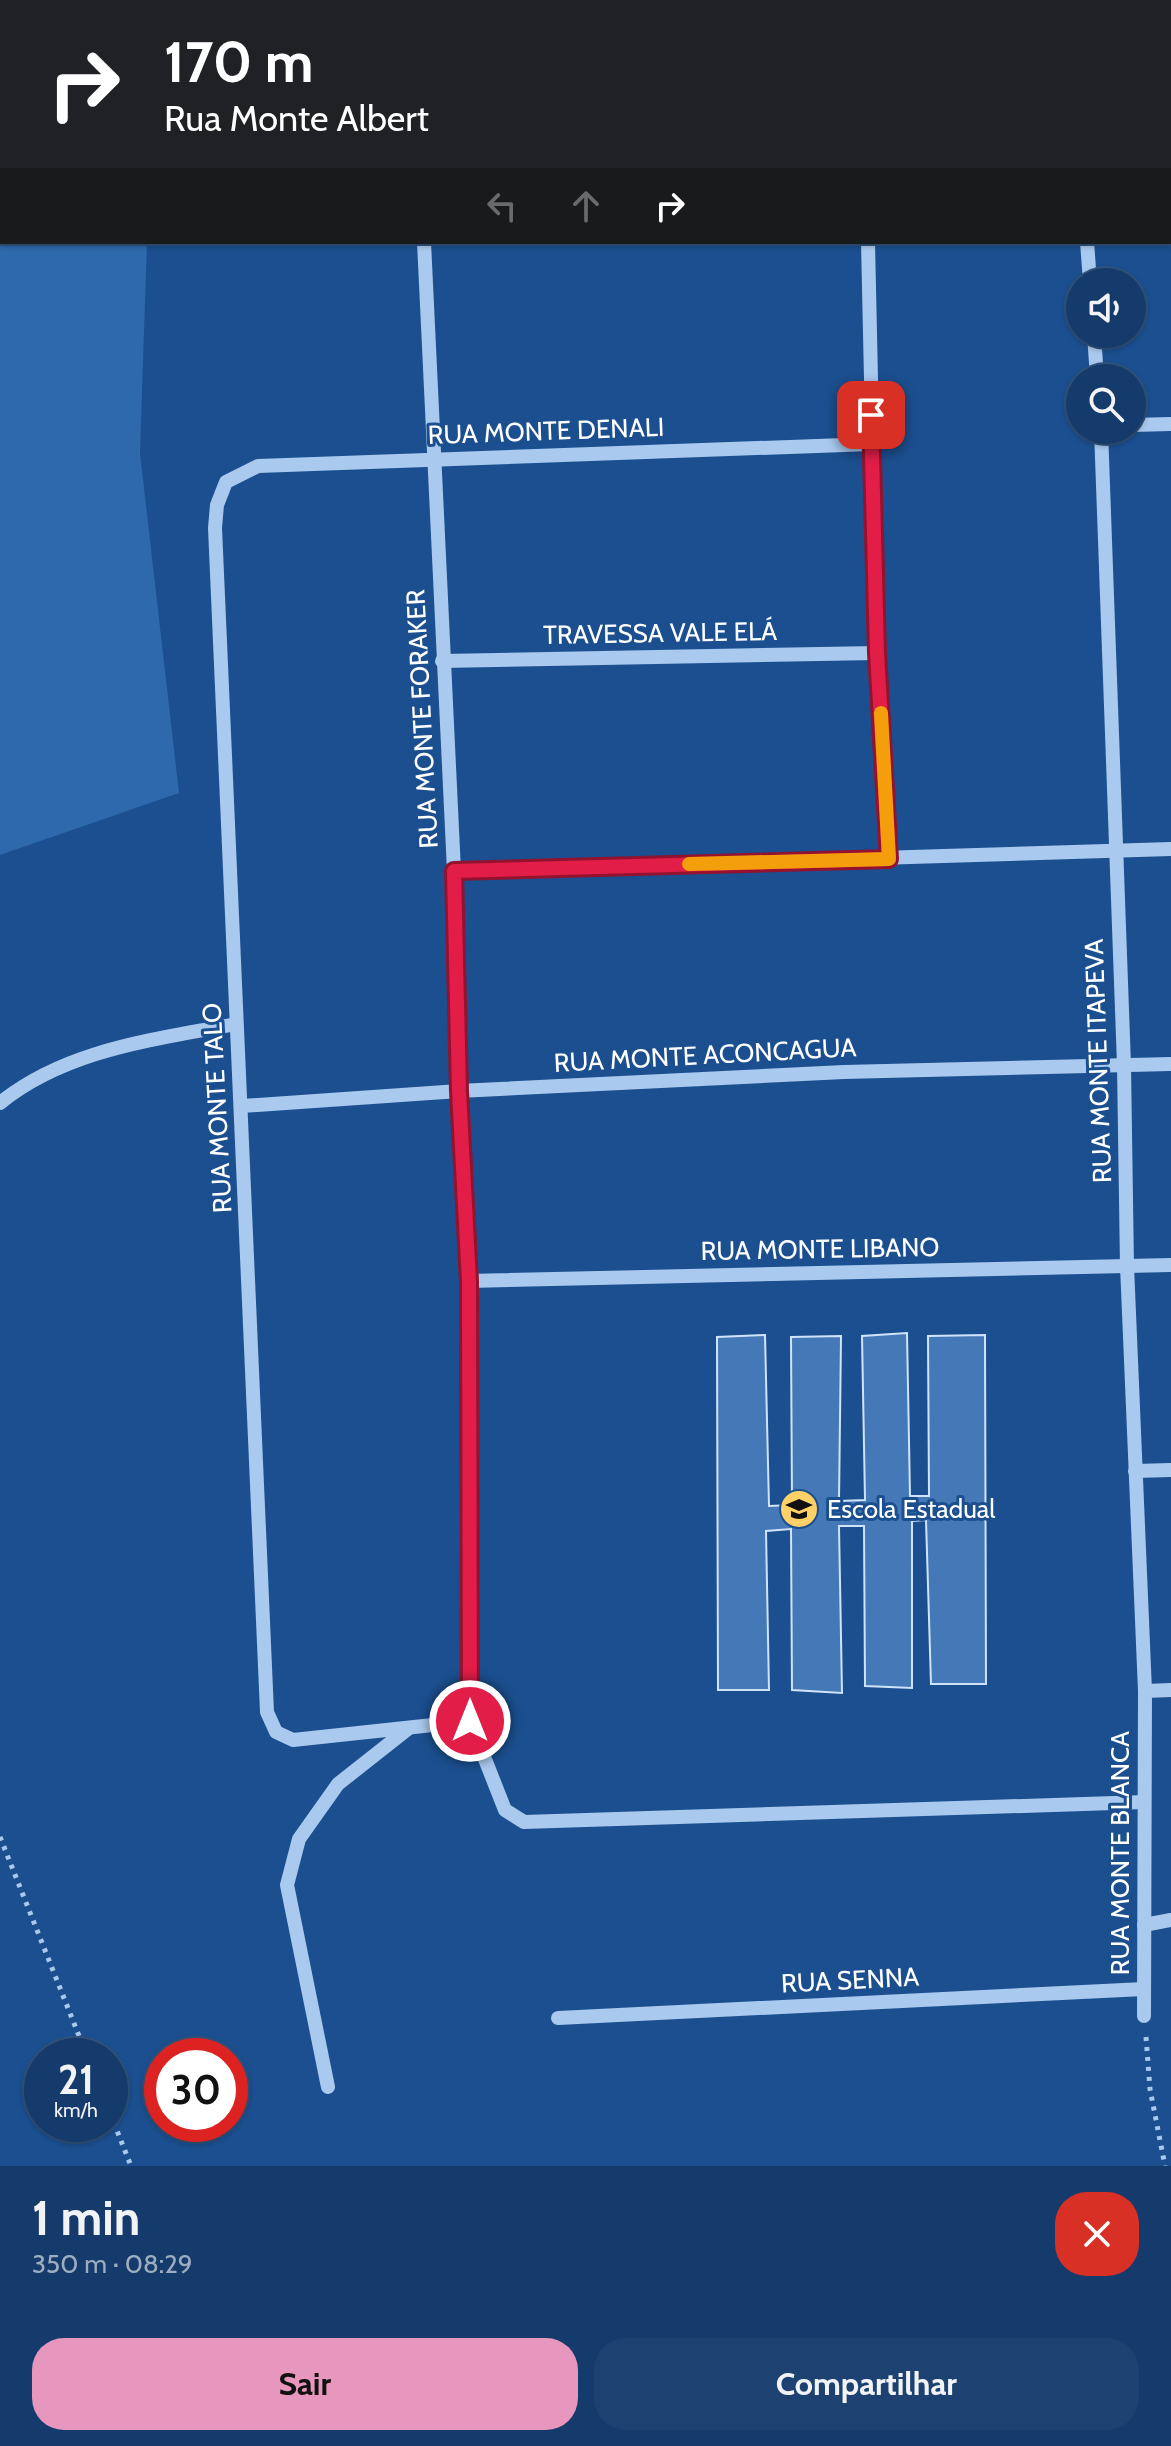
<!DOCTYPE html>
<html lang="pt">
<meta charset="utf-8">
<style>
body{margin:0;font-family:Cabin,sans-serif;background:#1d4271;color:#f1f3f6;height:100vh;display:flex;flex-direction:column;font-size:30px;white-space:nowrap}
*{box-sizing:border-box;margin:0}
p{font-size:26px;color:#9dadc1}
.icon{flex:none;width:44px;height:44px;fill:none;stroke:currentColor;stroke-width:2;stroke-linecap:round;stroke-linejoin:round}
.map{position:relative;height:2166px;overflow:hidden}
.side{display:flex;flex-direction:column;background:#143b6b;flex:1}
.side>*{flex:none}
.hud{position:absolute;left:0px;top:0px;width:1172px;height:244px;box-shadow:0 2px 6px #0004,0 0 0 2px #33557e;background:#202124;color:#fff;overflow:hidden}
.fabs{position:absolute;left:1066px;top:268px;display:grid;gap:16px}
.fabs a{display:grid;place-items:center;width:80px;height:80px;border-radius:50%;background:#143b6b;box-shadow:0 2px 6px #0004,0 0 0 2px #33557e;font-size:40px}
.speed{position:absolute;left:24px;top:2038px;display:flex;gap:16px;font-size:40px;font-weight:700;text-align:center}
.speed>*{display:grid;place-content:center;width:104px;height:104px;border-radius:50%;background:#143b6b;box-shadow:0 2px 6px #0004,0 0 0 2px #33557e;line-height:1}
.speed small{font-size:20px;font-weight:400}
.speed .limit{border:12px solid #d22;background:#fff;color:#111}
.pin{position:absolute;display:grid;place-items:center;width:68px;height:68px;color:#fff;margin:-34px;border-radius:16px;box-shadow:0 4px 12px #0006}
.me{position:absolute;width:88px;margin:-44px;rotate:0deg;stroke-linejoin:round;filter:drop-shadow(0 0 6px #0008)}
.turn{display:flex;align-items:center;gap:28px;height:168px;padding:0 32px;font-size:36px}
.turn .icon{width:104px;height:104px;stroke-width:2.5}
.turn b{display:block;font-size:56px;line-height:68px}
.lanes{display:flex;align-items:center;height:76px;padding:0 32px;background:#0003;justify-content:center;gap:40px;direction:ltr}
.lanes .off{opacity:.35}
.round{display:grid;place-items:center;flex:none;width:84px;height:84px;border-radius:32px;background:#1d4271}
.headline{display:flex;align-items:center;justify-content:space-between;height:136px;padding:0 32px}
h1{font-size:48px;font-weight:700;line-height:60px}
.primary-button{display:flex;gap:16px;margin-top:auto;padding:16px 32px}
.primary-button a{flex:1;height:92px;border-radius:32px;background:#e797bd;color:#111;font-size:32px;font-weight:700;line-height:92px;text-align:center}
.primary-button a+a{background:#1d4271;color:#f1f3f6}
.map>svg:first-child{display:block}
.green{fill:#2e69ad}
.building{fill:#4478b7;stroke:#cfe3fa;stroke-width:2}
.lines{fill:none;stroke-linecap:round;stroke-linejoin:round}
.path{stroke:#a9c9ee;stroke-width:5;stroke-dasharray:4 6;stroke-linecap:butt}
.minor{stroke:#a9c9ee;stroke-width:14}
.route-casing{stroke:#92132f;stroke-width:20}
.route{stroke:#e11d48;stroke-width:14}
.slow{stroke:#f59e0b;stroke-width:14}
.labels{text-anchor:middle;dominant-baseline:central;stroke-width:6;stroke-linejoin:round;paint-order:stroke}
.street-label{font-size:26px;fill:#fff;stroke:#1b4f8f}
.poi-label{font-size:26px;fill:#fff;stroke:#1b4f8f;text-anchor:start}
</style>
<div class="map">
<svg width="1171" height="2166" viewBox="0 0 1171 2166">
<rect width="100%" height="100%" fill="#1b4f8f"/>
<polygon class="green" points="0,118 2,242 147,242 140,453 179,793 0,855"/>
<polygon class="building" points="907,1333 910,1496 929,1496 928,1336 985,1335 986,1684 931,1684 926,1520 912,1521 912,1688 865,1686 864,1526 839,1526 842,1693 792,1690 791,1529 766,1531 769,1690 718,1690 717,1337 765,1335 769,1506 792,1505 791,1337 841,1336 839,1501 865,1500 862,1336"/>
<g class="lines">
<g class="path">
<polyline points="0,1837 87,2056"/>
<polyline points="1146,2037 1150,2089 1165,2166"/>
<polyline points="110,2113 131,2166"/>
</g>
<g class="minor">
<polyline points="419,0 419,2"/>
<polyline points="858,0 858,2"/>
<polyline points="1082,0 1082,2"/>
<polyline points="1170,8 1171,8"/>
<polyline points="0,41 2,41"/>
<polyline points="424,242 454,871 459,1091 469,1281 470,1721 505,1810 524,1822 1144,1802"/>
<polyline points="868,242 877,653 889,859"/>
<polyline points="1087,242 1090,282"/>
<polyline points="1094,334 1097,378"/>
<polyline points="1132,425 1171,424"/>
<polyline points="1101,430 1124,1065 1127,1266 1145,1691 1144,2016"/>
<polyline points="442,661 877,653"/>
<polyline points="454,871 1171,849"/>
<path d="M0,1103c67,-54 154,-63 236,-79"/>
<polyline points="242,1106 459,1091 844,1072 1171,1064"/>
<polyline points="469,1281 1171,1265"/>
<polyline points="1135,1471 1171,1470"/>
<polyline points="1145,1691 1171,1690"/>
<polyline points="470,1721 293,1740 276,1732 267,1712 215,528 217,505 226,482 258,466 872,444"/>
<polyline points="1144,1925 1171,1920"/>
<polyline points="558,2018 1144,1989"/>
<polyline points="328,2087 287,1885 299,1839 338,1784 409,1728"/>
</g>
</g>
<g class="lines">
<g class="route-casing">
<polyline id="route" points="470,1721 469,1281 459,1091 454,871 889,859 877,653 871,415"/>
</g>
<use href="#route" class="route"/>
<polyline class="slow" points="689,864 889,859 881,713"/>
</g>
<defs>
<g id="school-disc" transform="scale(2)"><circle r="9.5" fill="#ffd166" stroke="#1b4f8f"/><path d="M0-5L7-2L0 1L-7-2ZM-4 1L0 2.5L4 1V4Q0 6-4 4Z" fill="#111"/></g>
</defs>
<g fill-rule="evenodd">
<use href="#school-disc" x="799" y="1509"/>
</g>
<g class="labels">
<g class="street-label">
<text transform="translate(546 431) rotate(-2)">RUA MONTE DENALI</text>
<text transform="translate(660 633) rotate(-1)">TRAVESSA VALE ELÁ</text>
<text transform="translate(422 719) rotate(-93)">RUA MONTE FORAKER</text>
<text transform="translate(705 1055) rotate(-3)">RUA MONTE ACONCAGUA</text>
<text transform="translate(1098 1061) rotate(-92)">RUA MONTE ITAPEVA</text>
<text transform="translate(217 1108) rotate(-93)">RUA MONTE TALO</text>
<text transform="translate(820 1249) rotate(-1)">RUA MONTE LIBANO</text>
<text transform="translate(1120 1853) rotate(-90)">RUA MONTE BLANCA</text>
<text transform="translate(850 1980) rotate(-3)">RUA SENNA</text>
</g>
<g class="poi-label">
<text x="827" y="1509">Escola Estadual</text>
</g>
</g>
</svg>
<div class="fabs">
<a><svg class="icon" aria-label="sound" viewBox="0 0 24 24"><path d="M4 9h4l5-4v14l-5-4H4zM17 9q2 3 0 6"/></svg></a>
<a><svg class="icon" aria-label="search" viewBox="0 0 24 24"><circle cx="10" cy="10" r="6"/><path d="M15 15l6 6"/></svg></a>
</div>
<div class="speed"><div>21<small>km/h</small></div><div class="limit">30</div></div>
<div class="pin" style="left:871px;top:415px;background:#d93025"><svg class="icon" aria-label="arrive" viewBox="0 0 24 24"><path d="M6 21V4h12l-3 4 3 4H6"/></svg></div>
<svg class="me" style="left:470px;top:1721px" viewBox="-20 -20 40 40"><circle r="17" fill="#e11d48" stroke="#fff" stroke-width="3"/><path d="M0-11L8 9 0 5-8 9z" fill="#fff"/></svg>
<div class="hud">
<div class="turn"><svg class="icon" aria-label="right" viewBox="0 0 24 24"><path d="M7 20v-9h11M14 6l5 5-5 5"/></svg><div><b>170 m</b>Rua Monte Albert</div></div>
<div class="lanes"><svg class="icon off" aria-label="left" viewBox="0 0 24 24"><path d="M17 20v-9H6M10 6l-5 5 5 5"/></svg><svg class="icon off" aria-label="ahead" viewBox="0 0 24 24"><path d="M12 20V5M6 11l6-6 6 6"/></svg><svg class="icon" aria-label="right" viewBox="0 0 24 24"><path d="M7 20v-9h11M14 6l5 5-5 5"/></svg></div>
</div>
</div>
<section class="side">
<div class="headline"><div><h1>1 min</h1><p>350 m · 08:29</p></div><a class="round" style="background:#d93025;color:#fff"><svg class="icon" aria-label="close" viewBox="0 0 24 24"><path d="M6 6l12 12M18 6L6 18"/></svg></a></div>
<div class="primary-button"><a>Sair</a><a>Compartilhar</a></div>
</section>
